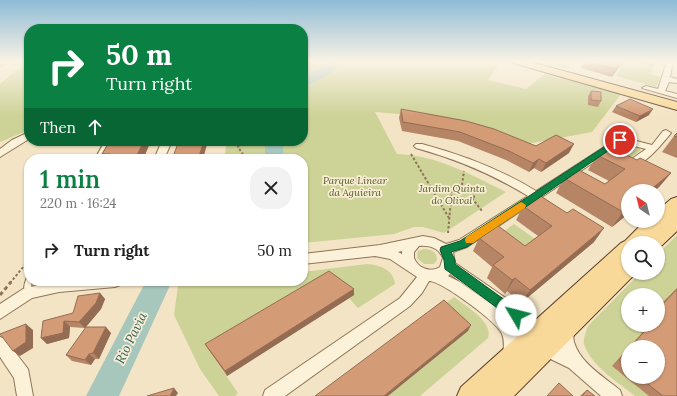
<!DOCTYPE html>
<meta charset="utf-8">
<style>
body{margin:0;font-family:Lora,serif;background:#f2f2f2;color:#222;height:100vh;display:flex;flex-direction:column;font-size:15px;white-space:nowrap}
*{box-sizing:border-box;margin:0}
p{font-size:13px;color:#767676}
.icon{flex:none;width:22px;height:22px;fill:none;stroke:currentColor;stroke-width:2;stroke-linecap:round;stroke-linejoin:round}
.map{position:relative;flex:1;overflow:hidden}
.drawer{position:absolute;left:24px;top:154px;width:284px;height:132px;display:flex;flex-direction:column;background:#fff;border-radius:16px;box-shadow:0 1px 3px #0004}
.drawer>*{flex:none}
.banner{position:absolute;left:24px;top:24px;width:284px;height:122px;border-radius:16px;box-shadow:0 1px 3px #0004;background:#0b8043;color:#fff;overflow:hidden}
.needle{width:26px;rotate:325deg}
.fabs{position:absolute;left:621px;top:184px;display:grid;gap:8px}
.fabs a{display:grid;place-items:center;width:44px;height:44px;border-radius:50%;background:#fff;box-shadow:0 1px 3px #0004;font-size:20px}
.pin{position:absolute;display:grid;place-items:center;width:34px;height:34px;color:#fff;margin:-17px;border:2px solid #fff;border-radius:50%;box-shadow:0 1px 4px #0007}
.me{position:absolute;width:44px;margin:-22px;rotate:307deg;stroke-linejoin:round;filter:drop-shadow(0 0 3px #0008)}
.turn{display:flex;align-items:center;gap:14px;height:84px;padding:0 16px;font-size:18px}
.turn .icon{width:52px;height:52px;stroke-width:2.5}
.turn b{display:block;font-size:28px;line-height:34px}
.then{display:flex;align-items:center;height:38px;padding:0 16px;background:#0003;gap:8px;font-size:15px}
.round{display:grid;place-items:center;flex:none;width:42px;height:42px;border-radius:16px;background:#f2f2f2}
.headline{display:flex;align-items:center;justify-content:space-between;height:68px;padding:0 16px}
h1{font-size:24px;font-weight:600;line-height:30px;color:#0b8043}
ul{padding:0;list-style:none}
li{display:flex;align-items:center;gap:12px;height:56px;padding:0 16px}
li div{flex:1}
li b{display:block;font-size:15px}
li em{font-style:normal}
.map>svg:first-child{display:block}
.green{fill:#cdd297;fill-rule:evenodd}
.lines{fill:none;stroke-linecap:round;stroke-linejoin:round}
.river{fill:#a7c6bc;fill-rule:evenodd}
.lane-casing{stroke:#907558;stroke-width:2.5}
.street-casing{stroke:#907558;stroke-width:2}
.primary-casing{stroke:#5d422d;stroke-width:2}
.path-far2{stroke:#907558;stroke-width:1.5;stroke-dasharray:2 1.5;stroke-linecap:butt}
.path-far1{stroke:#907558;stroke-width:2;stroke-dasharray:2.5 2;stroke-linecap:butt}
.path{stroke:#907558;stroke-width:3;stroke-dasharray:4 3;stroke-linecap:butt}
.lane{fill:#fcf1d9;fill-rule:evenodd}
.street{fill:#fcf1d9;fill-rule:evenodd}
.primary{fill:#f9d99a;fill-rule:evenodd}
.wall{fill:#b68566}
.shaded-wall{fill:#946c53}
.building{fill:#d49b77;stroke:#946c53}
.route{fill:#0b8043;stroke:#07532c}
.slow{fill:#f59e0b}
.labels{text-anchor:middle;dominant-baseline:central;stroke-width:3.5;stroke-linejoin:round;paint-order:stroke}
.park-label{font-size:10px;font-style:italic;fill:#505d22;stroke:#f9eed5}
.near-water-label{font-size:13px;font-style:italic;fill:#2c605b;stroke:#f9eed5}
</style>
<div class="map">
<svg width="677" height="396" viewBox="0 0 677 396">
<rect width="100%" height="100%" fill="#f3e4c5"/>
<g class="green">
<polygon points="13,61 29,61 29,130 0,142 0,84 21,66 7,65"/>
<path d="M303,61h198l-13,19 38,9 19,-15 76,20 -29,38 -65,12 -105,-28 -47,-4 22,42c40,1 74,21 109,38l-62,41 -21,-6h-9l-20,7 -91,9v-84h-79l3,-18h76z"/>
<polygon points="535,61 574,61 566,69"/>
<polygon points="604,61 652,61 655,63 651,74 660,77 656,87 616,76 622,66"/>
<polygon points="623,143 637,147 641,150 627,160 606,154"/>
<polygon points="514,224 535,239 517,253 496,237"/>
<path d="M677,235v161h-42c-17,-14 -44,-30 -51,-52 -1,-6 2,-12 4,-18l52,-53h18v-19zM628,295h30v30h-30zM628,347h30v30h-30z"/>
<path d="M424,249c7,0 13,3 13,11l-3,4h-10l-7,-6 1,-7z"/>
<path d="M367,264c13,1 27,6 28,20l-37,24 -9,-10 5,-3 -146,54 30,44 -3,3h-16l-19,-27 -26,-54 4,-29 43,-5h82v-9z"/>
<path d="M454,297c10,8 40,25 34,41l-68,58h-32l54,-90z"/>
</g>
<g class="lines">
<g class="river">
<polygon points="327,61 341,61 331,73 303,88 303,78 321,67"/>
<rect x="265" y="141" width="18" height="18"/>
<polygon points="146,281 172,281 119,396 86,396"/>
</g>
<g class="lane-casing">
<g id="lane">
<polygon points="105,141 109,141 99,159 95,159"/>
<path d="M29,277v4h3c-2,5 1,10 -2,14l-2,1 -2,-1c-3,-6 -2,-11 1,-17z"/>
</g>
</g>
<g class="street-casing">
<g id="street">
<polygon points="0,61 7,61 0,66"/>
<polygon points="667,61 673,61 670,77 677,79 677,83 669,82 665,91 677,94 677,98 642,88 646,86 658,89"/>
<path d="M666,130l5,3c-9,11 -28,35 -43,35l-5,-3 23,-16 -24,-6 -17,11 -1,3 -4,1 -133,89 -14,5 2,11 65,45 26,22 3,5 -4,6 16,7 -3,-6 5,-19 5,-2 5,2c3,7 -1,12 1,19 6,21 30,35 46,48l2,6h-21l-32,-28 -41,-20 -9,-6v11l-2,10 -6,2 -6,-2c-4,-10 2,-21 -4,-31 -6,-11 -59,-51 -72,-51l-7,12 -12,13 -125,90h-22l2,-6 135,-92 17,-21 -27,-18 -15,-3 -72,8v-10l77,-9 43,-9 11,2 12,6 13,-4 69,-44c-36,-22 -72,-37 -112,-48l-2,-2 2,-2h6c41,11 78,25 114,47l82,-53 3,-1 31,8 11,-14zM419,246c10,-1 20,2 24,12l-3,9c-10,6 -22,1 -26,-9v-6zM402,251v3l-4,-2zM450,274l48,35 -38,-27 -12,-6z"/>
<polygon points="29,132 29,139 0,157 0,149 12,140"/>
<polygon points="162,141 172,141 164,159 154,159"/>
<polygon points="55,281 122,281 120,285 115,287 59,292 32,298 0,319 0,304 23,289"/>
<polygon points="0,337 5,339 28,369 33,396 17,396 14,378 0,357"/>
</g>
</g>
<g class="primary-casing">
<g id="primary">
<polygon points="512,61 527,61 677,102 677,110 513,63"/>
<polygon points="677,197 677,231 658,249 658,243 628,243 628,273 635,274 514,396 457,396 461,387 621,243 625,241 645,221 658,221 658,210 671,199"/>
</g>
</g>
<polyline class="path-far2" points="641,61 654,66"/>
<g class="path-far1">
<polyline points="241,141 238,147 246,159"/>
<polyline points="411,154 449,218"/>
<polyline points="462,185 464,171"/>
<polyline points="472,198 482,211"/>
<polyline points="448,233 452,188 464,186 474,193 474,198 467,201 452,196"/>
<polyline points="10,283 29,260"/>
</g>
<polyline class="path" points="0,295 11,282"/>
<use href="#lane" class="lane"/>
<use href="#street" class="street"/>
<use href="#primary" class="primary"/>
</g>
<g class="wall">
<polygon points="584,61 623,61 619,67 612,77 581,68"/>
<polygon points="591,91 601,101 598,107 588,105 588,96"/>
<polygon points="616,106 649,115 636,122 612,112"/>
<polygon points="401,109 536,146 569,153 541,172 534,168 529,172 506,160 458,141 402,131 399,118"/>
<polygon points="677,133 677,158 662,152 674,136"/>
<polygon points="110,141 151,141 143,159 105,159 102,154"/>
<polygon points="597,155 637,160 671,173 659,187 628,191 628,214 612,227 556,193 564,178 605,184 609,181 588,170"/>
<polygon points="523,206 594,242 521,303 507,291 505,294 487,278 492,267 473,251 479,238 525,246 538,236 516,220"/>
<polygon points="677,288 677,396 649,396 612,366 628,348 628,377 658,377 658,347 629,347 642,333 634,327 636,325 658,325 660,305"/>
<polygon points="354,289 354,295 227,376 208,349 205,344"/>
<polygon points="100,293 105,299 101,309 85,328 70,327 69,338 47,344 41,338"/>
<polygon points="111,333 99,359 95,359 91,365 72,361 66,355"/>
<polygon points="587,390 595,396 580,396 581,395"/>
</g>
<g class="shaded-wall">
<polygon points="623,61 619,67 612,77 616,69"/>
<polygon points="653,109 649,115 636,122 640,116"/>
<polygon points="144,141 151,141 143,159 135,159"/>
<polygon points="204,141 208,141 203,159 198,159"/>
<polygon points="574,144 569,153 541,172 546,163"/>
<polygon points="539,159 534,168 529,172 533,163"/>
<polygon points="671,173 659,187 655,191 649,191"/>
<polygon points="628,209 628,214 612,227 623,212"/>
<polygon points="604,228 594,242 521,303 530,290"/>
<polygon points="515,278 507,291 505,294 512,280"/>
<polygon points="354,289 354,295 227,376 225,371"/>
<polygon points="100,293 105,299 101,309 85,328 79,322"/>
<polygon points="64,321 70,327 69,338 47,344 41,338"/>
<polygon points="26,324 33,330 33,348 20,356 13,351"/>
<polygon points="471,325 468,331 388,396 384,396"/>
<polygon points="106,327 111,333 99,359 93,353"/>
<polygon points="89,354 95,359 91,365 85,360"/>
<polygon points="174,388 178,393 176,396 170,396"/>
</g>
<g class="building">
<polygon points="585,61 622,61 616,69"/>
<polygon points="591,91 601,92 601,101 591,100"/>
<polygon points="630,99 653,109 640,116 616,106"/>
<polygon points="401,109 466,121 494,129 536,146 556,135 574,144 546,163 539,159 533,163 509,151 460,132 403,122"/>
<polygon points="677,133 677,137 674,136"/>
<polygon points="110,141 144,141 135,159 107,159 110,154 102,154"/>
<polygon points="179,141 204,141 198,159 172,159"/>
<polygon points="609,147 637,160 640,158 671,173 649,191 628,191 628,209 623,212 564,178 577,169 605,184 625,169 597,155"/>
<polygon points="539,195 567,213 573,209 604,228 530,290 515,278 512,280 493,265 504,257 479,238 497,225 525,246 552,226 523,206"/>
<polygon points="329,271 354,289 225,371 205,344"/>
<polygon points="677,289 677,396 663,396 639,377 658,377 658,347 631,347 648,327 645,325 658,325 658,304 661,306"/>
<polygon points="100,293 96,303 79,322 64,321 63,333 41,338 43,321 73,313 78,296"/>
<polygon points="444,300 471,325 384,396 315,396"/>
<polygon points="26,324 26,342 13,351 0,334"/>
<polygon points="86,327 106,327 93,353 89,354 85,360 66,355"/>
<polygon points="628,350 628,368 619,360"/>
<polygon points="559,383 573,396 547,396"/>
<polygon points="174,388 170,396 147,396"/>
<polygon points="587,390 595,396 582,396"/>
</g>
<linearGradient id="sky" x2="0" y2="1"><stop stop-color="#8ebbd6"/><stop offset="0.53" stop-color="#faf3e5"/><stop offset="1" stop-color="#faf3e5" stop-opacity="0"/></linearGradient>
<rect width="677" height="116" fill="url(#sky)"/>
<polygon class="route" points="618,138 624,140 467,247 451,252 455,260 455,264 520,311 522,315 520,319 516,321 512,319 445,269 444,260 440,250 441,247 460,241"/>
<polygon class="slow" points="521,202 526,205 525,208 473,243 466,243 465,240 466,237"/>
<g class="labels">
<g class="park-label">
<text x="355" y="180">Parque Linear<tspan x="355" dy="12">da Aguieira</tspan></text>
<text x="452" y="188">Jardim Quinta<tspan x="452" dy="12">do Olival</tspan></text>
</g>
<g class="near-water-label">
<text transform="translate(131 338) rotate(-64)">Rio Pavia</text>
</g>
</g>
</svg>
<div class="fabs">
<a><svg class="needle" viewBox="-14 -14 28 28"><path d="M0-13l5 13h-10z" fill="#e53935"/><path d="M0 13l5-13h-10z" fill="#767676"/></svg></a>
<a><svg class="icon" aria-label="search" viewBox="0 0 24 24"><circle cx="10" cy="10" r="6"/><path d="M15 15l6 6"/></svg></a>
<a>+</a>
<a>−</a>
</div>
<div class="pin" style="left:620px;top:140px;background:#d93025"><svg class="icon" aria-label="arrive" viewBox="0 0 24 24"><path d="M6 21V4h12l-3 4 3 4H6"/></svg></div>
<svg class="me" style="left:516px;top:315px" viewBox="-20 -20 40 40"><circle r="19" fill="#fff"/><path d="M0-13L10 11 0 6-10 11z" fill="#0b8043"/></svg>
<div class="banner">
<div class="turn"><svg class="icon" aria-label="right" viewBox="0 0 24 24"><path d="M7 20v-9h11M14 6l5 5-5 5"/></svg><div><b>50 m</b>Turn right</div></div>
<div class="then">Then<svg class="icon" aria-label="ahead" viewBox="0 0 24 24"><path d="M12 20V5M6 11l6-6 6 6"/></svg></div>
</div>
<section class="drawer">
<div class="headline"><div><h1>1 min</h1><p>220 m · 16:24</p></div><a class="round"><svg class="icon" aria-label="close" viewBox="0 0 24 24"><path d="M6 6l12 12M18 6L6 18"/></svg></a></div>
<ul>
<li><svg class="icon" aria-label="right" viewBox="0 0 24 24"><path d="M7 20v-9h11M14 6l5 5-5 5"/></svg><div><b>Turn right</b></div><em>50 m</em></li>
</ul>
</section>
</div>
